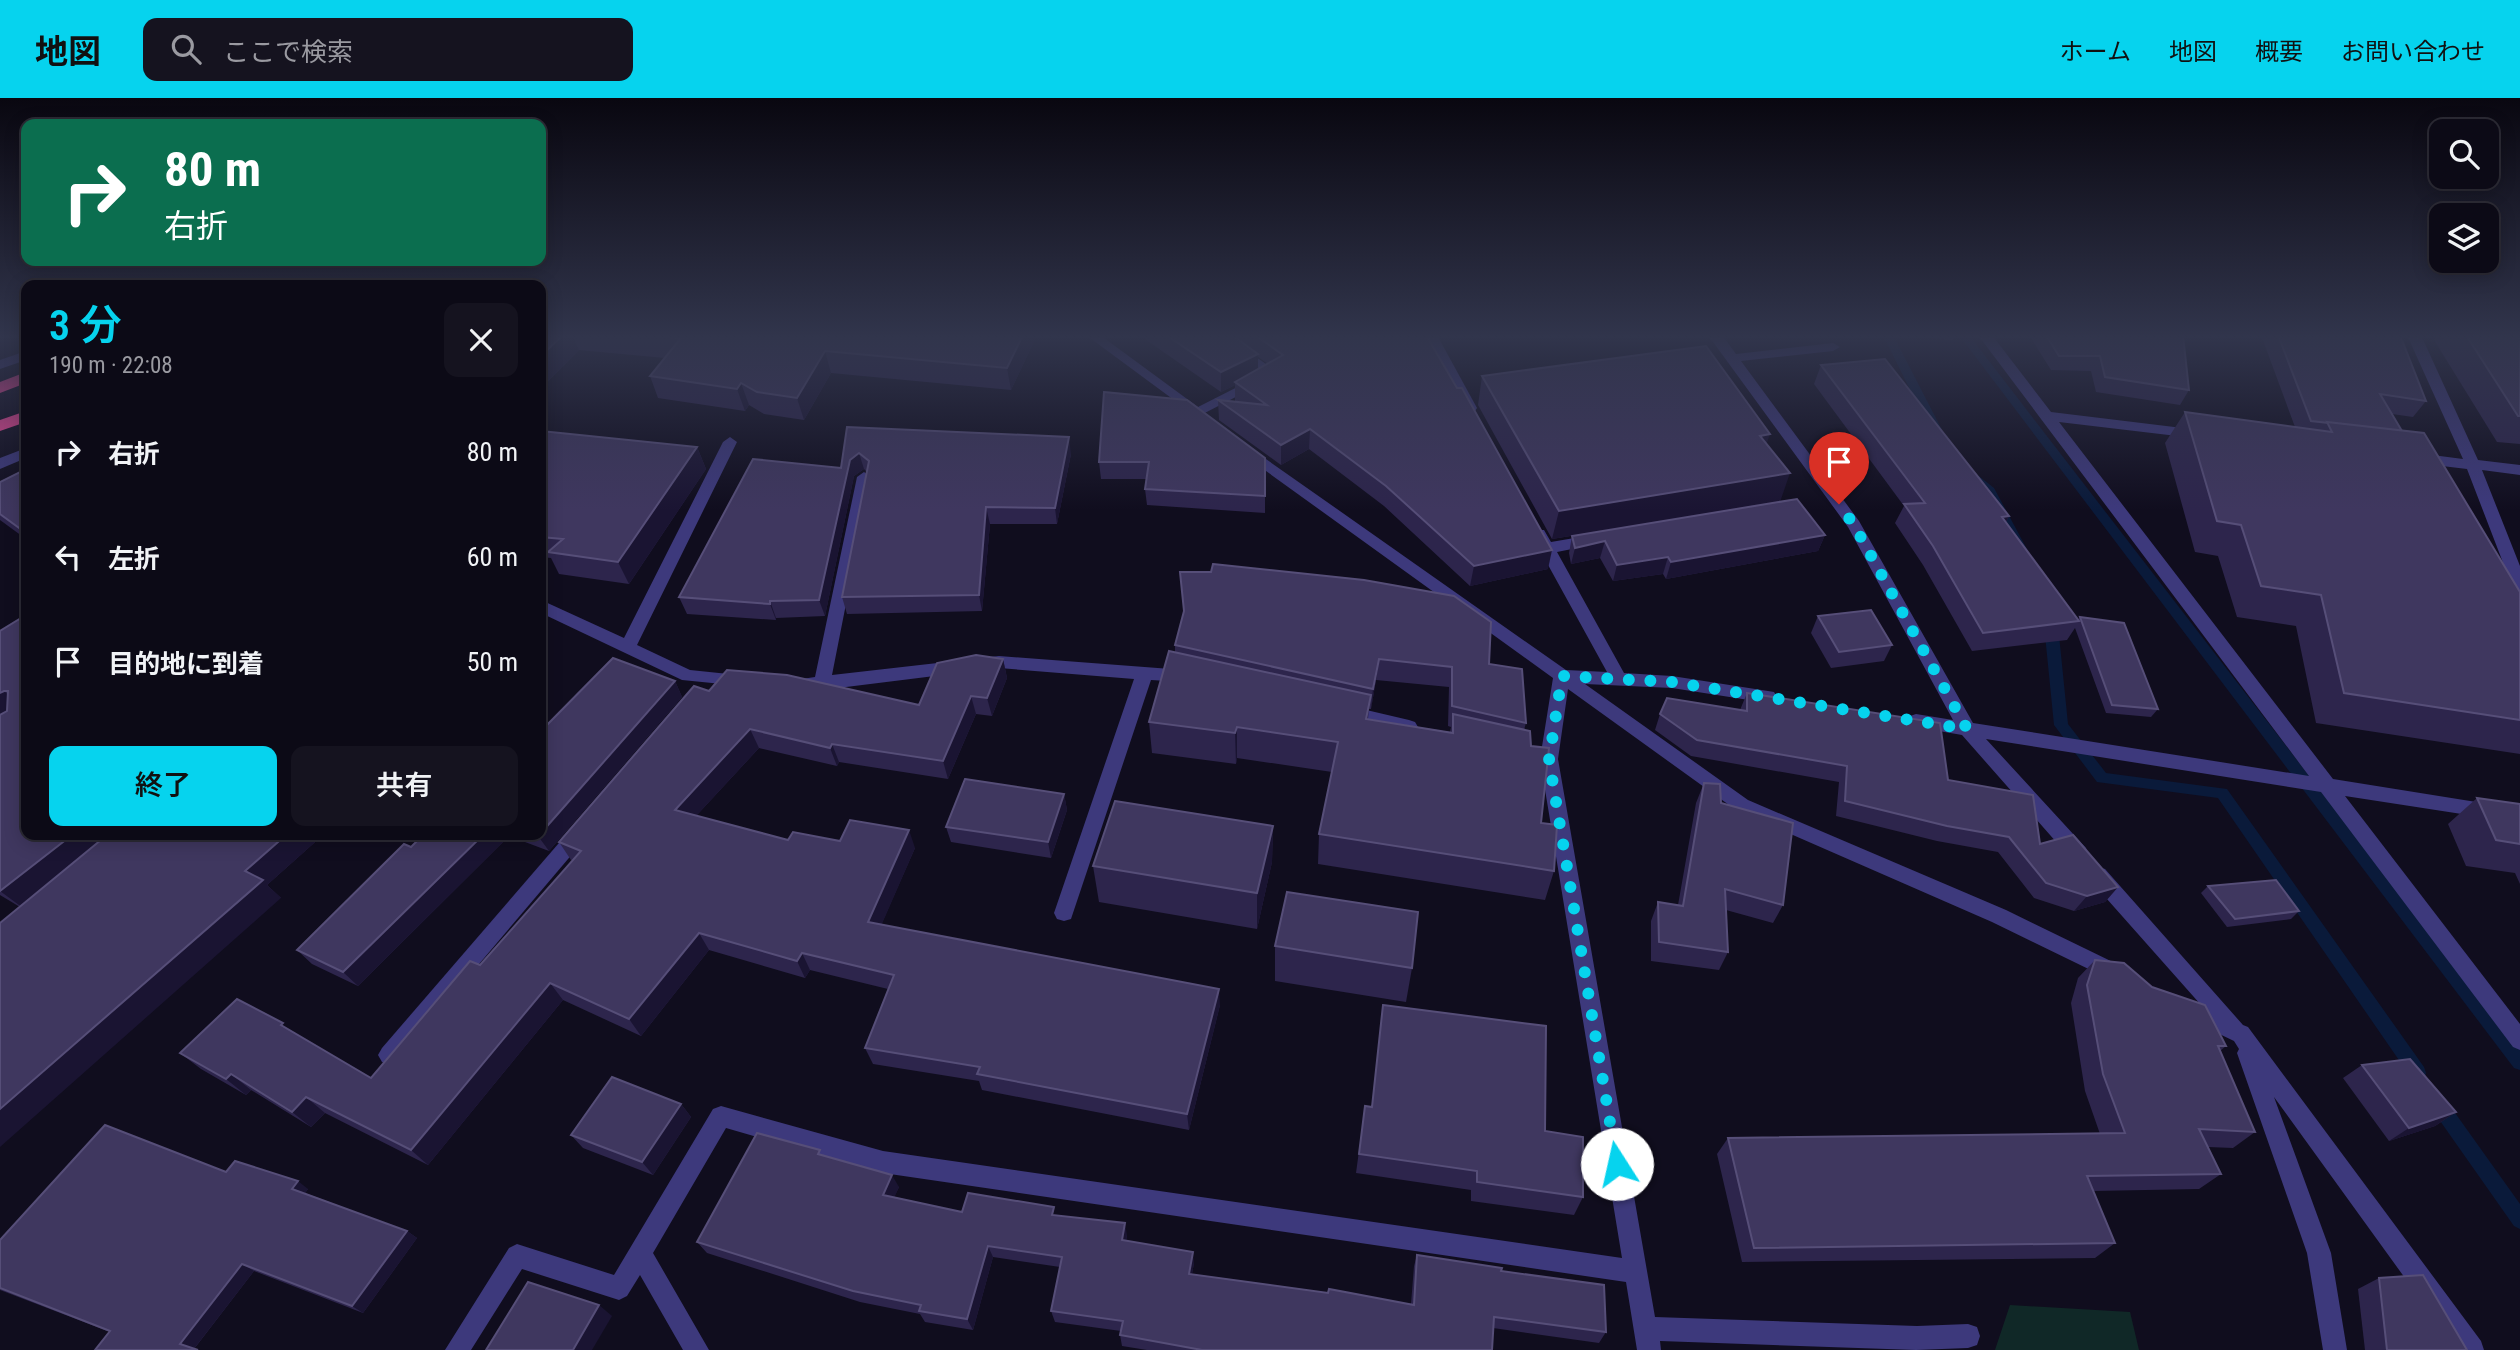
<!DOCTYPE html>
<html lang="ja">
<meta charset="utf-8">
<style>
body{margin:0;font-family:"Roboto Condensed","Noto Sans JP",sans-serif;background:#15131f;color:#f1f3f6;height:100vh;display:flex;flex-direction:column;font-size:26px;white-space:nowrap}
*{box-sizing:border-box;margin:0}
p{font-size:23px;color:#9a9aa1}
.icon{flex:none;width:38px;height:38px;fill:none;stroke:currentColor;stroke-width:2;stroke-linecap:round;stroke-linejoin:round}
.map{position:relative;flex:1;overflow:hidden}
.sheet{position:absolute;left:21px;top:182px;width:525px;height:560px;display:flex;flex-direction:column;background:#0c0a16;border-radius:14px;box-shadow:0 4px 18px #0003,0 0 0 2px #2c2b35}
.sheet>*{flex:none}
.top-card{position:absolute;left:21px;top:21px;width:525px;height:147px;border-radius:14px;box-shadow:0 4px 18px #0003,0 0 0 2px #2c2b35;background:#0b6e4f;color:#fff;overflow:hidden}
.buttons{position:absolute;left:2429px;top:21px;display:grid;gap:14px}
.buttons a{display:grid;place-items:center;width:70px;height:70px;border-radius:14px;background:#0c0a16;box-shadow:0 4px 18px #0003,0 0 0 2px #2c2b35;font-size:35px}
.pin{position:absolute;display:grid;place-items:center;width:60px;height:60px;color:#fff;margin:-72px -30px;border-radius:50% 50% 50% 0;rotate:-45deg;box-shadow:0 0 7px #0007}
.pin .icon{rotate:45deg}
.me{position:absolute;width:77px;margin:-38px;rotate:350deg;stroke-linejoin:round;filter:drop-shadow(0 0 5px #0008)}
.turn{display:flex;align-items:center;gap:24px;height:147px;padding:0 28px;font-size:32px}
.turn .icon{width:91px;height:91px;stroke-width:2.5}
.turn b{display:block;font-size:49px;line-height:60px}
.round{display:grid;place-items:center;flex:none;width:74px;height:74px;border-radius:14px;background:#15131f}
.summary{display:flex;align-items:center;justify-content:space-between;height:119px;padding:0 28px}
h1{font-size:42px;font-weight:600;line-height:52px;color:#06d3ee}
.action{display:flex;gap:14px;margin-top:auto;padding:14px 28px}
.action a{flex:1;height:80px;border-radius:14px;background:#06d3ee;color:#111;font-size:28px;font-weight:600;line-height:80px;text-align:center}
.action a+a{background:#15131f;color:#f1f3f6}
ul{padding:0;list-style:none}
li{display:flex;align-items:center;gap:21px;height:105px;padding:0 28px}
li div{flex:1}
li b{display:block;font-size:26px}
li em{font-style:normal}
header{display:flex;align-items:center;gap:42px;box-sizing:border-box;height:98px;padding:0 35px;background:#06d3ee;color:#111}
header strong{font-size:33px}
nav{display:flex;gap:38px;margin-inline-start:auto;font-size:24px}
.search{width:490px;height:63px;background:#15131f;display:flex;align-items:center;gap:18px;box-sizing:border-box;padding:0 24px;border-radius:14px;color:#9a9aa1;font-size:26px}
.map>svg:first-child{display:block}
.green{fill:#102827}
.lines{fill:none;stroke-linecap:round;stroke-linejoin:round}
.stream{fill:#0a1a3a;fill-rule:evenodd}
.minor{fill:#3d397c;fill-rule:evenodd}
.highway{fill:#fa499b;fill-rule:evenodd}
.wall{fill:#2d254c;fill-rule:evenodd}
.shaded-wall{fill:#1a1432}
.building{fill:#3f375f;stroke:#564e78;stroke-width:2}
.route{stroke:#06d3ee;stroke-width:12;stroke-dasharray:0 21.6}
</style>
<header>
<strong>地図</strong>
<div class="search"><svg class="icon" aria-label="search" viewBox="0 0 24 24"><circle cx="10" cy="10" r="6"/><path d="M15 15l6 6"/></svg>ここで検索</div>
<nav><a>ホーム</a><a>地図</a><a>概要</a><a>お問い合わせ</a></nav>
</header>
<div class="map">
<svg width="2520" height="1252" viewBox="0 0 2520 1252">
<rect width="100%" height="100%" fill="#100d1e"/>
<polygon class="green" points="2010,1207 2130,1214 2139,1252 1995,1252"/>
<g class="lines">
<g class="stream">
<polygon points="1883,237 1893,237 1942,332 1940,335 1936,336 1930,332"/>
<polygon points="1959,237 1969,237 2520,951 2520,972 2514,970"/>
<polygon points="1975,375 1994,390 2028,453 2026,456 2018,456 1985,395 1969,379"/>
<polygon points="2051,522 2058,527 2068,626 2106,675 2227,691 2424,969 2426,975 2424,981 2418,983 2412,981 2218,700 2097,684 2054,627 2044,527"/>
<polygon points="2437,996 2443,998 2520,1106 2520,1131 2514,1128 2431,1010 2428,1004 2431,998"/>
</g>
<g class="minor">
<polygon points="1086,237 1100,237 1198,309 1263,276 1211,237 1225,237 1280,276 1197,319"/>
<polygon points="1424,237 1437,237 1477,310 1475,313 1465,313"/>
<polygon points="1708,237 1722,237 1736,256 1833,245 1840,249 1833,253 1741,263 1859,423 1973,625 2309,678 1978,237 1992,237 2051,314 2199,332 2201,335 2199,338 2194,340 2059,324 2333,681 2520,711 2520,725 2345,698 2520,926 2520,952 2513,949 2321,694 1986,641 2086,750 2088,756 2086,762 2079,764 2072,762 1962,637 1910,628 1907,623 1910,618 1916,616 1953,622 1848,429"/>
<polygon points="2407,237 2421,237 2478,362 2520,367 2520,377 2482,372 2520,468 2520,494 2512,488 2467,371 2417,365 2410,360 2417,355 2463,361"/>
<polygon points="26,253 26,262 0,271 0,262"/>
<polygon points="730,339 737,344 637,547 690,572 748,578 751,582 748,586 742,588 682,582 541,515 541,502 624,540 723,344"/>
<polygon points="1246,347 1566,572 1607,574 1531,436 1534,432 1544,432 1551,444 1592,437 1597,438 1600,442 1597,446 1557,454 1624,575 1672,578 1768,593 1774,594 1777,599 1774,604 1768,605 1672,590 1585,586 1748,702 2006,812 2121,868 2124,874 2121,880 2114,883 2107,880 1992,824 1736,712 1568,591 1558,661 1655,1219 1917,1228 1968,1226 1977,1229 1980,1238 1977,1247 1968,1250 1916,1252 1660,1243 1661,1252 1637,1252 1626,1184 883,1075 726,1030 653,1155 709,1252 683,1252 640,1177 627,1198 619,1202 522,1171 471,1252 445,1252 509,1150 517,1146 614,1177 713,1011 721,1008 883,1053 1622,1160 1540,661 1553,580 1241,355 1239,352"/>
<polygon points="26,350 26,360 0,371 0,360"/>
<polygon points="864,374 871,379 832,577 999,558 1184,572 1192,578 1184,584 1151,582 1071,821 1064,823 1057,821 1054,815 1134,581 999,570 822,592 795,592 792,587 795,582 815,579 857,379"/>
<polygon points="1345,607 1409,622 1415,624 1418,629 1415,634 1409,636 1339,619 1336,614 1339,609"/>
<polygon points="578,728 585,731 587,736 585,741 396,964 389,967 382,964 378,957 382,950 571,731"/>
<polygon points="2098,769 2105,771 2243,927 2248,929 2481,1243 2484,1252 2457,1252 2274,999 2331,1155 2347,1252 2323,1252 2307,1155 2237,955 2239,951 2234,943 2186,920 2183,913 2186,906 2193,904 2201,907 2091,783 2088,777 2091,771"/>
</g>
<g class="highway">
<polygon points="26,274 26,285 0,295 0,284"/>
<polygon points="26,313 26,324 0,333 0,322"/>
</g>
</g>
<g class="wall">
<polygon points="541,237 1037,237 1011,292 831,275 804,322 764,316 749,307 745,313 658,300 650,278 665,260 579,252 541,290"/>
<path d="M1139,237h287l122,234 -78,17 -86,-80 -75,-57 -28,16 -62,-45 -1,-20 17,1v-16l-14,7zM1258,259l10,7 -10,5z"/>
<polygon points="1904,237 1955,237 1952,242 1905,238"/>
<polygon points="2029,237 2183,237 2189,292 2180,307 2096,294 2091,273 2051,272"/>
<polygon points="2261,237 2400,237 2426,303 2413,319 2392,316 2402,333 2520,494 2520,656 2316,625 2296,528 2237,519 2218,458 2195,454 2165,345 2185,314 2295,329"/>
<polygon points="2431,237 2520,237 2520,346 2497,344"/>
<polygon points="1821,267 2009,418 2006,424 2078,522 2080,519 2158,611 2151,619 2106,615 2075,530 2067,542 1972,553 1923,467 1895,425 1904,408 1814,286"/>
<polygon points="1482,278 1767,346 1780,404 1825,437 1818,453 1666,481 1663,476 1613,483 1600,460 1571,466 1569,455 1572,438 1717,414 1552,441 1478,307"/>
<polygon points="847,329 1071,356 1057,426 990,426 982,513 847,516 842,499 867,374 864,371 854,378 825,518 776,520 776,522 687,516 679,499 841,370"/>
<polygon points="541,333 697,349 706,371 629,486 559,476 551,460 541,459"/>
<polygon points="1265,360 1265,415 1147,407 1145,391 1147,381 1101,381 1099,364"/>
<polygon points="26,371 26,441 0,422 0,384"/>
<path d="M1180,474l309,92 37,59 -2,7 7,16 10,77 13,48 -9,29 -227,-36 1,-30 13,-62 -95,-14 -1,6 -84,-11 -3,-31 26,-69v-8l9,-31zM1376,582l73,7 -1,39 3,1 -1,5 -82,-13 1,-10h2z"/>
<polygon points="1818,518 1892,547 1884,563 1831,570 1811,535"/>
<polygon points="0,533 26,737 323,737 267,787 281,800 20,809 0,797"/>
<polygon points="1003,561 1007,580 992,618 976,616 948,681 839,664 837,668 759,650 696,718 788,742 840,743 915,750 881,827 1220,907 1189,1032 982,992 979,983 873,966 865,950 888,891 810,872 805,880 709,852 641,938 563,902 428,1067 325,1015 311,1029 251,992 246,997 201,971 180,955 293,934 371,980 480,867 573,762 571,762 559,744 709,593 919,607"/>
<polygon points="675,583 682,599 549,753 509,738 358,888 312,866 297,852 411,749 423,737 541,737"/>
<polygon points="1747,595 1948,682 2040,746 2118,789 2105,804 2074,813 2034,800 1998,754 1937,743 1836,718 1839,684 1691,658 1655,632 1660,616 1740,612"/>
<polygon points="1704,685 1721,705 1783,807 1773,825 1726,812 1728,854 1719,872 1651,863 1651,823 1658,804 1678,807 1696,705"/>
<polygon points="1064,696 1067,712 1051,760 951,744 946,729"/>
<polygon points="2477,700 2520,706 2520,786 2515,775 2466,768 2448,726"/>
<polygon points="1273,728 1272,764 1257,831 1099,804 1093,768"/>
<polygon points="2208,788 2299,813 2291,821 2227,829 2201,795"/>
<polygon points="1275,848 1412,870 1406,904 1275,883"/>
<polygon points="2095,862 2152,889 2226,948 2220,953 2255,1034 2233,1050 2208,1049 2221,1076 2199,1091 2093,1093 2115,1145 2095,1160 1742,1164 1717,1056 1728,1040 2100,1036 2085,993 2071,905 2078,880"/>
<polygon points="1383,907 1545,1033 1583,1099 1574,1117 1471,1103 1471,1092 1356,1075 1365,1008 1372,1009"/>
<polygon points="2362,967 2456,1014 2435,1028 2389,1043 2343,980"/>
<polygon points="681,1006 691,1019 653,1077 583,1050 571,1037"/>
<polygon points="824,1058 899,1089 894,1099 962,1114 1057,1118 1127,1137 1126,1143 1194,1165 1192,1176 1411,1206 1414,1168 1417,1157 1501,1173 1606,1234 1599,1245 1493,1230 1492,1252 1147,1252 1122,1248 1120,1237 1121,1233 1055,1224 1051,1213 1060,1169 993,1159 973,1232 925,1224 920,1216 860,1204 707,1155 697,1144"/>
<polygon points="226,1074 308,1091 305,1095 407,1133 417,1140 363,1215 254,1173 194,1251 110,1234 0,1192 0,1142"/>
<polygon points="2379,1180 2467,1252 2365,1252 2358,1191"/>
</g>
<g class="shaded-wall">
<polygon points="563,237 572,237 579,252 541,290 541,258"/>
<polygon points="1023,237 1037,237 1011,292 1007,270"/>
<polygon points="1442,237 1476,237 1441,241"/>
<polygon points="825,253 831,275 804,322 797,300"/>
<polygon points="1258,256 1258,276 1235,284 1235,287 1221,294 1221,274"/>
<polygon points="741,285 749,307 745,313 737,291"/>
<polygon points="1310,331 1309,351 1281,367 1281,347"/>
<polygon points="1770,336 1760,365 1760,338"/>
<polygon points="1069,339 1071,356 1057,426 1055,410"/>
<polygon points="697,349 706,371 629,486 618,464"/>
<polygon points="859,355 864,371 854,378 825,518 819,502 850,362"/>
<polygon points="1790,375 1780,404 1552,441 1559,413"/>
<polygon points="986,409 990,426 982,513 979,497"/>
<polygon points="2009,418 1999,437 2002,419"/>
<polygon points="1825,437 1818,453 1666,481 1671,464"/>
<polygon points="1605,443 1600,460 1571,466 1575,450"/>
<polygon points="1552,452 1548,471 1470,488 1474,468"/>
<polygon points="1668,459 1663,476 1613,483 1617,467"/>
<polygon points="770,503 776,520 776,522 770,506"/>
<polygon points="1003,561 1007,580 992,618 987,600"/>
<polygon points="1379,561 1376,582 1371,611 1373,591"/>
<polygon points="675,583 682,599 549,753 538,738 541,737 541,735"/>
<polygon points="4,593 25,612 0,627 0,595"/>
<polygon points="971,598 976,616 948,681 943,663"/>
<polygon points="1237,629 1237,660 1236,666 1235,635"/>
<polygon points="750,631 759,650 685,730 675,712"/>
<polygon points="832,646 839,664 837,668 830,650"/>
<polygon points="1064,696 1067,712 1051,760 1048,744"/>
<polygon points="1273,728 1272,764 1257,831 1257,795"/>
<polygon points="909,732 915,750 875,842 868,824"/>
<polygon points="72,737 115,737 23,810 0,793"/>
<polygon points="286,737 323,737 267,787 281,800 0,1049 0,1011 245,773"/>
<polygon points="483,737 509,737 509,738 358,888 343,874"/>
<polygon points="2118,789 2105,804 2074,813 2087,798"/>
<polygon points="699,835 709,852 641,938 629,921"/>
<polygon points="802,855 810,872 805,880 797,863"/>
<polygon points="550,885 563,902 428,1067 411,1052"/>
<polygon points="1219,891 1220,907 1189,1032 1187,1016"/>
<polygon points="231,976 251,992 246,997 226,981"/>
<polygon points="306,999 325,1015 311,1029 292,1014"/>
<polygon points="681,1006 691,1019 653,1077 642,1064"/>
<polygon points="2456,1014 2435,1028 2389,1043 2409,1030"/>
<polygon points="892,1077 899,1089 890,1109 883,1097"/>
<polygon points="298,1083 308,1091 303,1098 292,1091"/>
<polygon points="1125,1125 1127,1137 1124,1153 1122,1142"/>
<polygon points="407,1133 417,1140 363,1215 352,1208"/>
<polygon points="988,1148 993,1159 973,1232 967,1221"/>
<polygon points="1193,1154 1194,1165 1190,1187 1189,1176"/>
<polygon points="242,1166 254,1173 193,1252 180,1246"/>
<polygon points="599,1207 612,1218 592,1252 573,1252"/>
</g>
<g class="building">
<polygon points="541,237 563,237 541,258"/>
<polygon points="641,237 1023,237 1007,270 825,253 797,300 757,294 741,285 737,291 650,278 681,240"/>
<polygon points="1166,237 1232,237 1258,256 1221,274"/>
<polygon points="1255,237 1426,237 1457,290 1462,290 1552,452 1474,468 1386,388 1310,331 1281,347 1218,302 1267,307 1235,284 1283,257"/>
<polygon points="2046,237 2183,237 2189,292 2105,279 2100,258 2059,258"/>
<polygon points="2278,237 2400,237 2426,303 2380,296 2402,333 2311,323"/>
<polygon points="2466,237 2520,237 2520,318 2518,318"/>
<polygon points="1706,248 1770,336 1760,338 1790,375 1559,413 1482,278"/>
<polygon points="1885,261 2009,418 2002,419 2079,523 1983,535 1933,448 1904,406 1925,405 1821,267"/>
<polygon points="1104,294 1187,302 1265,360 1265,398 1145,391 1149,364 1099,364"/>
<polygon points="2185,314 2332,334 2327,324 2424,335 2520,494 2520,622 2344,595 2321,497 2261,488 2241,427 2217,423"/>
<polygon points="847,329 1069,339 1055,410 986,409 979,497 842,499 869,363 859,355 850,362 819,502 770,503 770,506 679,499 753,361 841,370"/>
<polygon points="541,333 697,349 618,464 548,454 563,441 541,439"/>
<polygon points="26,371 26,435 0,416 0,384"/>
<polygon points="1797,401 1825,437 1671,464 1668,459 1617,467 1605,443 1575,450 1572,438"/>
<polygon points="1213,466 1364,482 1454,498 1491,524 1489,566 1522,571 1526,625 1452,608 1452,569 1379,561 1373,591 1175,547 1184,513 1180,474 1211,474"/>
<polygon points="1871,512 1892,547 1839,554 1818,518"/>
<polygon points="26,517 26,737 72,737 0,793 0,617 7,613 8,593 4,593 0,595 0,533"/>
<polygon points="2080,519 2124,525 2158,611 2112,607"/>
<polygon points="1169,553 1371,597 1366,621 1453,635 1453,616 1530,633 1531,648 1549,650 1541,725 1557,727 1554,773 1319,736 1338,644 1237,629 1235,635 1149,624"/>
<polygon points="976,557 1003,561 987,600 971,598 943,663 832,646 830,650 750,631 675,712 788,742 793,734 840,743 850,722 909,732 868,824 1219,891 1187,1016 977,976 980,969 865,950 894,877 802,855 797,863 699,835 629,921 550,885 411,1052 306,999 292,1014 231,976 226,981 180,955 237,901 283,925 281,927 371,980 470,863 480,867 581,753 559,744 694,588 709,593 727,572 787,577 919,607 937,565"/>
<polygon points="613,560 675,583 541,735 541,633"/>
<polygon points="1747,595 1940,625 1948,682 2033,697 2040,746 2073,737 2118,789 2087,798 2046,785 2009,739 1947,728 1845,703 1847,668 1697,642 1660,616 1667,600 1747,613"/>
<polygon points="965,681 1064,696 1048,744 946,729"/>
<polygon points="1704,685 1720,686 1721,705 1793,725 1783,807 1725,791 1728,854 1659,844 1658,804 1683,808"/>
<polygon points="2477,700 2520,706 2520,746 2496,742"/>
<polygon points="1115,703 1273,728 1257,795 1093,768"/>
<polygon points="107,737 286,737 245,773 263,782 0,1011 0,825"/>
<polygon points="423,737 483,737 343,874 297,852 404,746 411,749"/>
<polygon points="2276,782 2299,813 2235,821 2208,788"/>
<polygon points="1287,794 1418,814 1412,870 1275,848"/>
<polygon points="2095,862 2124,865 2152,889 2205,907 2226,948 2218,948 2255,1034 2199,1031 2221,1076 2087,1078 2115,1145 1754,1150 1728,1040 2125,1035 2103,976 2087,887"/>
<polygon points="1383,907 1546,928 1545,1033 1583,1039 1583,1099 1477,1084 1477,1073 1359,1056 1365,1008 1372,1009"/>
<polygon points="2410,961 2456,1014 2409,1030 2362,967"/>
<polygon points="612,979 681,1006 642,1064 571,1037"/>
<polygon points="105,1027 226,1074 235,1063 298,1083 292,1091 407,1133 352,1208 242,1166 180,1246 198,1252 95,1252 110,1233 0,1190 0,1142"/>
<polygon points="757,1035 820,1052 818,1056 892,1077 883,1097 962,1114 968,1095 1054,1109 1052,1117 1125,1125 1122,1142 1193,1154 1189,1176 1328,1195 1329,1191 1414,1207 1417,1157 1502,1170 1501,1173 1604,1187 1606,1234 1494,1219 1492,1252 1202,1252 1120,1237 1123,1223 1051,1213 1062,1159 988,1148 967,1221 919,1213 921,1207 853,1193 697,1144"/>
<polygon points="2423,1177 2467,1252 2387,1252 2379,1180"/>
<polygon points="528,1184 599,1207 573,1252 486,1252"/>
</g>
<linearGradient id="sky" x2="0" y2="1"><stop stop-color="#090710"/><stop offset="0.58" stop-color="#31354c"/><stop offset="1" stop-color="#31354c" stop-opacity="0"/></linearGradient>
<rect width="2520" height="412" fill="url(#sky)"/>
<g class="lines">
<polyline class="route" points="1617,1066 1549,662 1562,578 1672,584 1967,631 1854,427 1839,406"/>
</g>
</svg>
<div class="buttons">
<a><svg class="icon" aria-label="search" viewBox="0 0 24 24"><circle cx="10" cy="10" r="6"/><path d="M15 15l6 6"/></svg></a>
<a><svg class="icon" aria-label="layers" viewBox="0 0 24 24"><path d="M12 4l9 5-9 5-9-5zM3 14l9 5 9-5"/></svg></a>
</div>
<div class="pin" style="left:1839px;top:406px;background:#d93025"><svg class="icon" aria-label="arrive" viewBox="0 0 24 24"><path d="M6 21V4h12l-3 4 3 4H6"/></svg></div>
<svg class="me" style="left:1617px;top:1066px" viewBox="-20 -20 40 40"><circle r="19" fill="#fff"/><path d="M0-13L10 11 0 6-10 11z" fill="#06d3ee"/></svg>
<div class="top-card">
<div class="turn"><svg class="icon" aria-label="right" viewBox="0 0 24 24"><path d="M7 20v-9h11M14 6l5 5-5 5"/></svg><div><b>80 m</b>右折</div></div>
</div>
<section class="sheet">
<div class="summary"><div><h1>3 分</h1><p>190 m · 22:08</p></div><a class="round"><svg class="icon" aria-label="close" viewBox="0 0 24 24"><path d="M6 6l12 12M18 6L6 18"/></svg></a></div>
<ul>
<li><svg class="icon" aria-label="right" viewBox="0 0 24 24"><path d="M7 20v-9h11M14 6l5 5-5 5"/></svg><div><b>右折</b></div><em>80 m</em></li>
<li><svg class="icon" aria-label="left" viewBox="0 0 24 24"><path d="M17 20v-9H6M10 6l-5 5 5 5"/></svg><div><b>左折</b></div><em>60 m</em></li>
<li><svg class="icon" aria-label="arrive" viewBox="0 0 24 24"><path d="M6 21V4h12l-3 4 3 4H6"/></svg><div><b>目的地に到着</b></div><em>50 m</em></li>
</ul>
<div class="action"><a>終了</a><a>共有</a></div>
</section>
</div>
